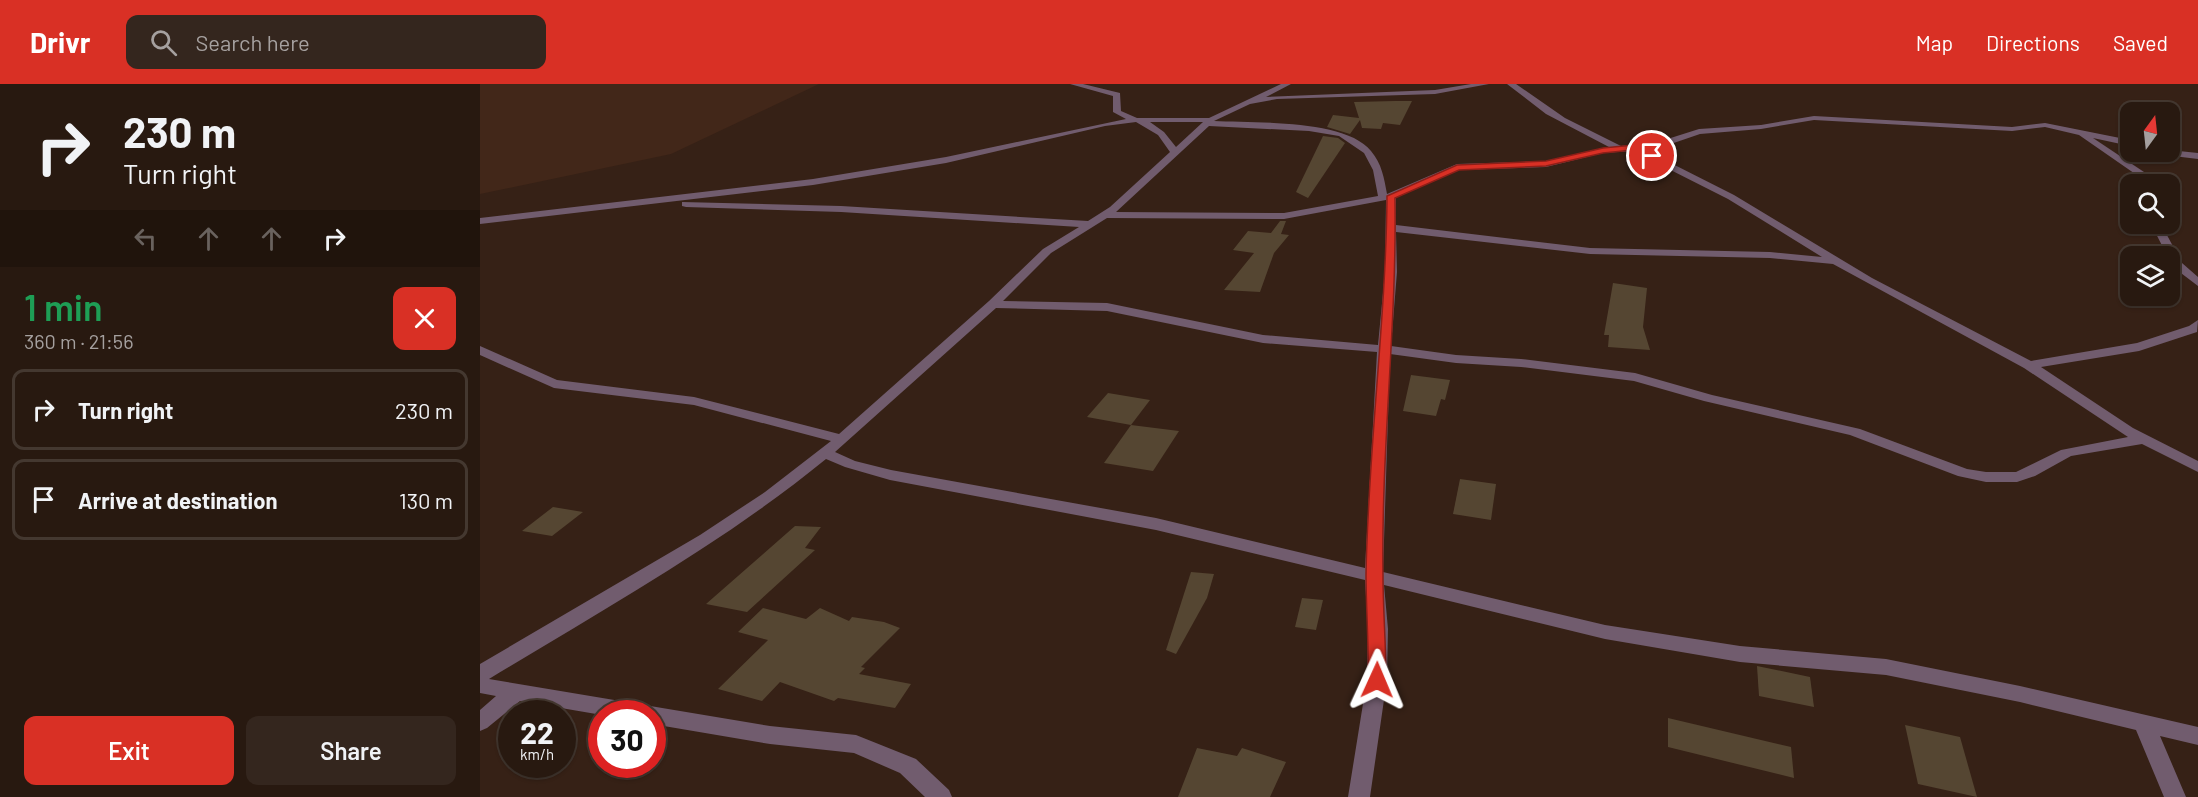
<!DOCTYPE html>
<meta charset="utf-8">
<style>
body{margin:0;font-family:Barlow,sans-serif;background:#34261e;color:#f1f3f6;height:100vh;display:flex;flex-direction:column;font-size:22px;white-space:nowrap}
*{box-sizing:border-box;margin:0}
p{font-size:20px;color:#a5a09f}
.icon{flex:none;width:33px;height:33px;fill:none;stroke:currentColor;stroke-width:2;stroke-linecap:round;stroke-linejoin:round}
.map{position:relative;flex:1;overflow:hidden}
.sheet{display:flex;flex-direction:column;background:#281910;width:480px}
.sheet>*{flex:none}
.banner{background:#281910;color:#f1f3f6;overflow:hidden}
.needle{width:39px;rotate:15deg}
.tools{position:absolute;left:1640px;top:18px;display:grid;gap:12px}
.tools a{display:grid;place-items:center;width:60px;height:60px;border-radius:12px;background:#281910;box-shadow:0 2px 4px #0004,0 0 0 2px #443830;font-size:30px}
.speed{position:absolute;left:18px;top:616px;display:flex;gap:12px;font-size:30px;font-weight:700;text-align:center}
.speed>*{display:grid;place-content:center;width:78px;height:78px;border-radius:50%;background:#281910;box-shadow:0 2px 4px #0004,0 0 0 2px #443830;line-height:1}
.speed small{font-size:15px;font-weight:400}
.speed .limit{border:9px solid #d22;background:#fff;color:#111}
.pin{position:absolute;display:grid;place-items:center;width:51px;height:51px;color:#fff;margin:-26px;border:3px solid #fff;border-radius:50%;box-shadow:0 2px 6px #0007}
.me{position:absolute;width:66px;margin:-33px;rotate:1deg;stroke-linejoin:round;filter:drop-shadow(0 0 4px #0008)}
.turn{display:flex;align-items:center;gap:21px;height:126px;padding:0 24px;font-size:27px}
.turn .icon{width:78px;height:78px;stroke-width:2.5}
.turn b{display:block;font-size:42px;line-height:51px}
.lanes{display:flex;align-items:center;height:57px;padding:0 24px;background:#0003;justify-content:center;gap:30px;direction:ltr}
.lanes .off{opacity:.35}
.round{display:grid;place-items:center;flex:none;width:63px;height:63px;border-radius:12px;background:#34261e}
.overview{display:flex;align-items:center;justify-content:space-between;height:102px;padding:0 24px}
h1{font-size:36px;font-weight:600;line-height:45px;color:#1e9e55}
.button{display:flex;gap:12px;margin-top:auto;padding:12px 24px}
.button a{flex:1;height:69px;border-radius:12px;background:#d93025;color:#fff;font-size:24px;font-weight:600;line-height:69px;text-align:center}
.button a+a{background:#34261e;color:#f1f3f6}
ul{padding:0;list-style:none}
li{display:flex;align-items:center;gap:18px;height:81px;margin:0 12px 9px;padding:0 12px;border:3px solid #443830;border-radius:12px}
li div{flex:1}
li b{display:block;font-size:22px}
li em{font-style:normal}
header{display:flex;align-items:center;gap:36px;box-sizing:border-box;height:84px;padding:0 30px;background:#d93025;color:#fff}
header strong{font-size:28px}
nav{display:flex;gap:33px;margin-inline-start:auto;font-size:21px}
.search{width:420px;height:54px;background:#34261e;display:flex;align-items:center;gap:15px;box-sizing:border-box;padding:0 21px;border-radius:12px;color:#a5a09f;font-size:22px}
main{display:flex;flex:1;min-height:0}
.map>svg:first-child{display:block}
.built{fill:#422719}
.building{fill:#554632}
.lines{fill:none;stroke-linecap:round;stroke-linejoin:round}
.street{fill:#715c6e;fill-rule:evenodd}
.route{fill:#d93025;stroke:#8d1f18;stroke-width:1.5}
</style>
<header>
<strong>Drivr</strong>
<div class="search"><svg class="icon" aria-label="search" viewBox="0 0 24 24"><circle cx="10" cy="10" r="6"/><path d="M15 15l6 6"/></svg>Search here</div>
<nav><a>Map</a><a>Directions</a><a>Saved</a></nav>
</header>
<main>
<section class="sheet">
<div class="banner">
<div class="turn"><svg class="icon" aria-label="right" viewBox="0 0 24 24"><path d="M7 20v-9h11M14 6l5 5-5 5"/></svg><div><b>230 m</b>Turn right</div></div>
<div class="lanes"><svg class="icon off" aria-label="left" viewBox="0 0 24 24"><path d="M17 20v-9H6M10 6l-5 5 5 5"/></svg><svg class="icon off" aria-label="ahead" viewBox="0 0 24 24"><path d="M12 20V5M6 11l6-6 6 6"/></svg><svg class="icon off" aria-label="ahead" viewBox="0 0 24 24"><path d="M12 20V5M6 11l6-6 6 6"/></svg><svg class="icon" aria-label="right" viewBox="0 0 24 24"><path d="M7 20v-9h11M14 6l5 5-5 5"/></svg></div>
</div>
<div class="overview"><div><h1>1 min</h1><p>360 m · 21:56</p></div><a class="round" style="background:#d93025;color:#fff"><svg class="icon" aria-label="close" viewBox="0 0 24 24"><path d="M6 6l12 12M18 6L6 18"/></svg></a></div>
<ul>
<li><svg class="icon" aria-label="right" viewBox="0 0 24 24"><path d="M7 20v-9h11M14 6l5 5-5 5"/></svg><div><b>Turn right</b></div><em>230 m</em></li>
<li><svg class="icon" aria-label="arrive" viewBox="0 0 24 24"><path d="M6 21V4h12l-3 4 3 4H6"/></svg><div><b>Arrive at destination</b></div><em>130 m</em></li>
</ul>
<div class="button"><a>Exit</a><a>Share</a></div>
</section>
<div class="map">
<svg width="1718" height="713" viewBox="0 0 1718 713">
<rect width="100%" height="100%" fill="#362116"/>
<polygon class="built" points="0,0 339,0 191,70 0,110"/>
<g class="building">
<polygon points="915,17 932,17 920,41 903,39 901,45 882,44 880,36 870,50 847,43 853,31 879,34 874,18"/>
<polygon points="843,52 858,54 865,59 828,114 816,108"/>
<polygon points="800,137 806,137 801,150 809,151 794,169 780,208 744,206 774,169 753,166 768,147 791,149"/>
<polygon points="1133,199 1167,204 1163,243 1170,266 1128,263 1129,251 1124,251"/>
<polygon points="931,291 970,296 965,316 961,315 956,332 923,327"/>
<polygon points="628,309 670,316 651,341 607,333"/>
<polygon points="651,341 699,347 673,387 624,379"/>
<polygon points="980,395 1016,400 1011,436 973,430"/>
<polygon points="73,423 103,428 72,452 42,447"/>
<polygon points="315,442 341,443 325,464 335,466 267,528 226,520"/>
<polygon points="711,488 734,490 727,514 696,570 686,566"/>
<polygon points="822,514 843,516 836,546 815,543"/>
<polygon points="283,524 326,535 340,524 369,537 372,533 404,538 420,544 381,583 385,584 379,590 431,600 415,624 358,614 354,617 300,598 282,617 238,605 288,556 258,548"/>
<polygon points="1277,582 1330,593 1334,623 1279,612"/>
<polygon points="1188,634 1311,663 1314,694 1188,663"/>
<polygon points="1425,641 1480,653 1497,713 1438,700"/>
<polygon points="717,664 757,672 762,664 806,678 790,713 698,713"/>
</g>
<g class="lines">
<g class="street">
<path d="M590,0h13l37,9 1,18 16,7h72l72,-34h10l-25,13 169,-7 36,-6h18l-54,10 -158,5 -27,5 -36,17c40,2 132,-2 157,30 11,13 13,27 16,43l70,-30 89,-3 63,-14 -63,-33 -39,-30h9l49,34 56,28 37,-4 41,-13 62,-4 53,-9 198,11 33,-4 85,17v6l-37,-8 54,36 8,10h-9l-5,-6 -62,-43 -34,-8 -33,4 -198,-11 -53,9 -61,5 -38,13 -19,2 91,46 138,83 159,83 106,-18 52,-17 9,-6 -1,12 -58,19 -98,16 92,61 65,33v11l-56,-28 -71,12 -36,20 -18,6h-31l-28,-6 -108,-41 -146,-34 -70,-20 -113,-14 -65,-4 -66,-9 -7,218 222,53 135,21 146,13 134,27 178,41v18l-38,-9 26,61h-22l-28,-67 -116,-28 -134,-27 -146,-13 -135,-23 -221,-54 4,44 -1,50 -17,118h-22l19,-118 1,-50 -3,-49 -209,-50 -266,-50 -45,-13 -19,-8c-104,85 -222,150 -337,220l281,47 86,9 60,24 33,31 3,7h-27l-25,-24 -46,-20 -84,-9 -118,-20v-10l-50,1 -82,-14 -33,27 -7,3v-21l16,-14 -16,-3v-29l220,-129 65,-43 66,-51 -137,-36 -140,-17 -74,-33v-9l77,34 137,17 145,37 150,-133 54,-52 36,-22 -238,-15 -155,-5 -4,-1v-4l159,4 247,15 22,-14 60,-55 -12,-17 -22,-13 -31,4 -159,37 -133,22 -333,39v-6l333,-39 133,-22 180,-38 -13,-7v-16zM670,38h53l-27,25 -12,-15zM729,42l100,5 30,5 25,17 9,17 5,26 -94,17 -168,-1zM1153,67l95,48 94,58 -52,-5 -180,-4 -194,-23v-28l63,-27 87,-3 57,-14zM906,116l-1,72 -7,73 -115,-10 -156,-32 -104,-2 48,-48 56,-35 177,1zM916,148l194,22 180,4 63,6 191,104 104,69 -67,13 -45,22h-30l-19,-3 -107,-40 -148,-34 -77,-22 -114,-14 -65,-4 -65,-9 6,-74zM516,224l111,3 156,32 114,9 -12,216 -209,-50 -265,-48 -36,-9 -20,-9z"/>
<polygon points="1689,66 1718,69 1718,75 1685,71 1681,68"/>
<polygon points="1671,140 1681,140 1702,179 1718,193 1718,202 1693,183"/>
</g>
</g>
<path class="route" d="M1154,61l22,11 -4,2 -19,-8 -30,3 -57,13 -87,4 -64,28c2,125 -14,251 -12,377 0,35 3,69 3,105l-3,5 -6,2 -7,-2 -2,-5c1,-36 -2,-70 -2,-105 2,-127 20,-253 21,-379l70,-31 89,-4 57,-13z"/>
</svg>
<div class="tools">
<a><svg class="needle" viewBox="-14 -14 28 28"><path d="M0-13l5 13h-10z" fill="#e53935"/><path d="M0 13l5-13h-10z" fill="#a5a09f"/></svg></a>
<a><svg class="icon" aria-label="search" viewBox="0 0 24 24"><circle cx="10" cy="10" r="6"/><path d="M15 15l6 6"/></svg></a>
<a><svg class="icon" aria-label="layers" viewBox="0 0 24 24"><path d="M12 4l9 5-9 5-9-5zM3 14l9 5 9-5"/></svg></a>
</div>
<div class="speed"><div>22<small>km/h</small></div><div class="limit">30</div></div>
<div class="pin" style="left:1172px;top:72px;background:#d93025"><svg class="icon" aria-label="arrive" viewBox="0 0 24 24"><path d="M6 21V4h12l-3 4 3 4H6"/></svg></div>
<svg class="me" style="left:897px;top:596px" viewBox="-20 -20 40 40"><path d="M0-17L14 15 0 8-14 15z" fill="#d93025" stroke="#fff" stroke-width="4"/></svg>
</div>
</main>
